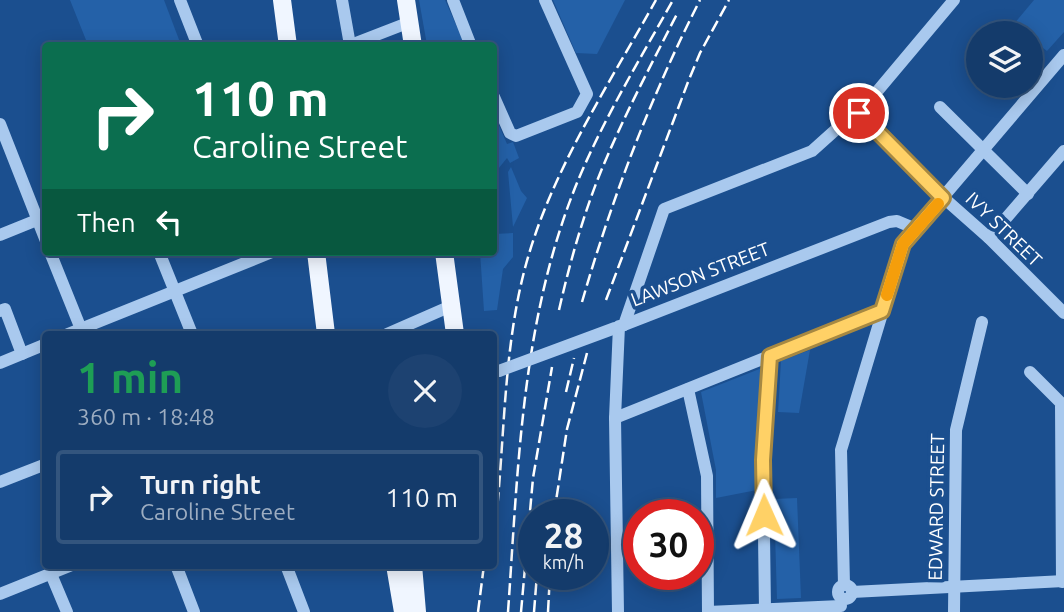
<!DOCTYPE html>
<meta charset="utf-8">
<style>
body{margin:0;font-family:Ubuntu,sans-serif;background:#1d4271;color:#f1f3f6;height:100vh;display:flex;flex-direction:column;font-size:26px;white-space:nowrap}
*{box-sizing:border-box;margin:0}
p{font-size:23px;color:#9dadc1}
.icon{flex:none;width:38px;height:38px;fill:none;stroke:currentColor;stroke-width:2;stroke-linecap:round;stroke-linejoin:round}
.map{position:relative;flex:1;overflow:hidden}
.panel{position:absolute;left:42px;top:331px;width:455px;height:238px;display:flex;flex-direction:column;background:#143b6b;border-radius:7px;box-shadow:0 4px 18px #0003,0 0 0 2px #33557e}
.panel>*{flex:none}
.banner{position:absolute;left:42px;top:42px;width:455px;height:214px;border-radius:7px;box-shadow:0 4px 18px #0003,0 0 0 2px #33557e;background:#0b6e4f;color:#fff;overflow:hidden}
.fabs{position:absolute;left:966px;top:21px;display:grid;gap:14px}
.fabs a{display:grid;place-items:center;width:77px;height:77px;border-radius:50%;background:#143b6b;box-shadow:0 4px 18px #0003,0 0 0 2px #33557e;font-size:35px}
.speed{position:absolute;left:518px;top:499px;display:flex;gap:14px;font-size:35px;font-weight:700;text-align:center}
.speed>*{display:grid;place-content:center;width:91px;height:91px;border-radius:50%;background:#143b6b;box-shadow:0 4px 18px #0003,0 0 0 2px #33557e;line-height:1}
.speed small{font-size:18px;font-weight:400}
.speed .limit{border:10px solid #d22;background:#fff;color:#111}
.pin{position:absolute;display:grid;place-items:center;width:60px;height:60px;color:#fff;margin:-30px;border:4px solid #fff;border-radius:50%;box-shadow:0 2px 7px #0007}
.me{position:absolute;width:77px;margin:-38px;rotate:359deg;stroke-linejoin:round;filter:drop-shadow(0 0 5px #0008)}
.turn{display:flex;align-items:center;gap:24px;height:147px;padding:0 35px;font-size:32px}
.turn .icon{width:91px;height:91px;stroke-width:2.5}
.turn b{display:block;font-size:49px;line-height:60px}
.then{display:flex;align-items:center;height:66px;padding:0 35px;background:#0003;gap:14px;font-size:26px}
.round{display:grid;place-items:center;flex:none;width:74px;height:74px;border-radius:37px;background:#1d4271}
.head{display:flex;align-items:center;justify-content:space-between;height:119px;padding:0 35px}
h1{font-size:42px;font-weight:600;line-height:52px;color:#1e9e55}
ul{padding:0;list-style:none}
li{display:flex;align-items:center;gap:21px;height:94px;margin:0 14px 10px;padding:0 21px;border:4px solid #33557e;border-radius:7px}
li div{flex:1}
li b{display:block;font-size:26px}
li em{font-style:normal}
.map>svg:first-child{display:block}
.green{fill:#2461a8}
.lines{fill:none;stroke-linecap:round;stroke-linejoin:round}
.minor{stroke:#a9c9ee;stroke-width:12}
.major{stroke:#f0f6ff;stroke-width:18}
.rail{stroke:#fff;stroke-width:2.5;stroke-dasharray:12 5;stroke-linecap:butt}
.minor-bridge{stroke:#a9c9ee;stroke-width:12}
.route-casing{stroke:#a68842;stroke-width:18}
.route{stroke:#ffd166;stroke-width:12}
.slow{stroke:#f59e0b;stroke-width:12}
.labels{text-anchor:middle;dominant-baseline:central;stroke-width:7;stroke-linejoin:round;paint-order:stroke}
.street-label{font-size:19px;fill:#fff;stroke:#1b4f8f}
</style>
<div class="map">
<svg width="1064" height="612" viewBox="0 0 1064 612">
<rect width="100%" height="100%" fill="#1b4f8f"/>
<g class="green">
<polygon points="70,0 164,0 181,45 88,45"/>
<polygon points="419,0 445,0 465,45 427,45"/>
<polygon points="553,0 625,0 597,54 576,53"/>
<polygon points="1034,0 1064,0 1064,32 1047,51 1031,39 1031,33 1024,33 1013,25"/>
<polygon points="494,114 507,144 513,142 519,158 510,163 507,158 494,174"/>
<polygon points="511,167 521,191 527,198 513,227 508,172"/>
<polygon points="513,233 513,257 503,269 497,310 484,311 480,252 494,252 494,234"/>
<polygon points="810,350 799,413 778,412 781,361"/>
<polygon points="762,368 757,490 716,498 716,470 701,392"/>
<polygon points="797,498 801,598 777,599 774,499"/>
</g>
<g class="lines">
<g class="minor">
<polyline points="180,0 198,46"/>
<polyline points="342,0 350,45"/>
<polyline points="453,0 471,46"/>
<polyline points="348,46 410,22"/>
<polyline points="494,97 510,133 516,136 577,112 587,94 545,0"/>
<polyline points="940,107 1028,194"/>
<polyline points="859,113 928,184 989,238 1064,313"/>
<polyline points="0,124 46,241"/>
<polyline points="0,235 37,220"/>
<polyline points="989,238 1064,151"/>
<polyline points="50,252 83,334"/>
<polyline points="159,252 192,334"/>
<polyline points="0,311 5,309 22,354"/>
<polyline points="624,325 664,209 812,151 851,116 859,113 954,0"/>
<polyline points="619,327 889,222 897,221 916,229"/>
<polyline points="68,334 272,252"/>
<polyline points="387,334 451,306"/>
<polyline points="0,363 46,344"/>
<polyline points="1030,372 1061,403 1062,582"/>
<polyline points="688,389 707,476 708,612"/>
<polyline points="615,418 882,311"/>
<polyline points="0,482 46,464"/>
<polyline points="176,565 194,612"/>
<polyline points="286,565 304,612"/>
<polyline points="51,574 67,612"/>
<circle cx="845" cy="592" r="7"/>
<polyline points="844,585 841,450 903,244 1064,55"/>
<polyline points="852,592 1064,581"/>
<polyline points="0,594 72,565"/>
<polyline points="765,610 763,460 770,356"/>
<polyline points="618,612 615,418 619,326"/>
<polyline points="708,612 841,606"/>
<polyline points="954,612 956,430 982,322"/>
</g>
<g class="major">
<polyline points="282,0 288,46"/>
<polyline points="406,0 413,46"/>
<polyline points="316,252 326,334"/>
<polyline points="444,252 455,334"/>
<polyline points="395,565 403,612"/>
<polyline points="413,565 417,612"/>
</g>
<g class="rail">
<polyline points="606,300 688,82 700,53 729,0"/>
<path d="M582,302c30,-104 69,-206 118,-302"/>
<path d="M559,310c10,-44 22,-87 38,-129 23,-58 53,-114 81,-169"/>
<polyline points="566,392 574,358"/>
<polyline points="554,514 567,429 587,353"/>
<path d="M494,538c11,-89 8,-183 31,-270 25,-95 83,-182 131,-268"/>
<polyline points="478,612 484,565"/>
<path d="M508,612c10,-141 13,-285 65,-419 26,-67 65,-130 100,-193"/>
<polyline points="521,612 533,478 552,367"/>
<polyline points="534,612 537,574"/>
<polyline points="548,612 550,574"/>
</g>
<polyline class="minor-bridge" points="499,371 615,328"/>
</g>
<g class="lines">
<g class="route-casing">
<polyline id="route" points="764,515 763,460 770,356 882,311 903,244 943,198 859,113"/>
</g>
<use href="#route" class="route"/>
<polyline class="slow" points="887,295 903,244 938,204"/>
</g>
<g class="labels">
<g class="street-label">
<text transform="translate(1004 229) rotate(44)">IVY STREET</text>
<text transform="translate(700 274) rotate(-21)">LAWSON STREET</text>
<text transform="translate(936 507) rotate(-89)">EDWARD STREET</text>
</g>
</g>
</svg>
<div class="fabs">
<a><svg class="icon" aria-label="layers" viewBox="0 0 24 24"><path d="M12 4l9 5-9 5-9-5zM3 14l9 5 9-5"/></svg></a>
</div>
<div class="speed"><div>28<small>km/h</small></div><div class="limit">30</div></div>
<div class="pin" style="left:859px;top:113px;background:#d93025"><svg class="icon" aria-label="arrive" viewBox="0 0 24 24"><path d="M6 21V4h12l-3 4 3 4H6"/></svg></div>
<svg class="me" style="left:764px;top:515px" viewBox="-20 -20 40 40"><path d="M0-17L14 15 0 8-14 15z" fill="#ffd166" stroke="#fff" stroke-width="4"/></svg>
<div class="banner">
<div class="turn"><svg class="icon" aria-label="right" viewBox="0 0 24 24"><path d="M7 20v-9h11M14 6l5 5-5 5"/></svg><div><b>110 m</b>Caroline Street</div></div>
<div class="then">Then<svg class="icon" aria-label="left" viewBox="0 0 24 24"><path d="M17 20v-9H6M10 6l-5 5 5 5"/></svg></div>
</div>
<section class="panel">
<div class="head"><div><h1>1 min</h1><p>360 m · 18:48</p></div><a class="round"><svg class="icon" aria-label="close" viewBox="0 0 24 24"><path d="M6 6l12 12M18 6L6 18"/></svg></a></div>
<ul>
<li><svg class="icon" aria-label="right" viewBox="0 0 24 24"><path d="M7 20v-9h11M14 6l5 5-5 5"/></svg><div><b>Turn right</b><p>Caroline Street</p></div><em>110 m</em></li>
</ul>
</section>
</div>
